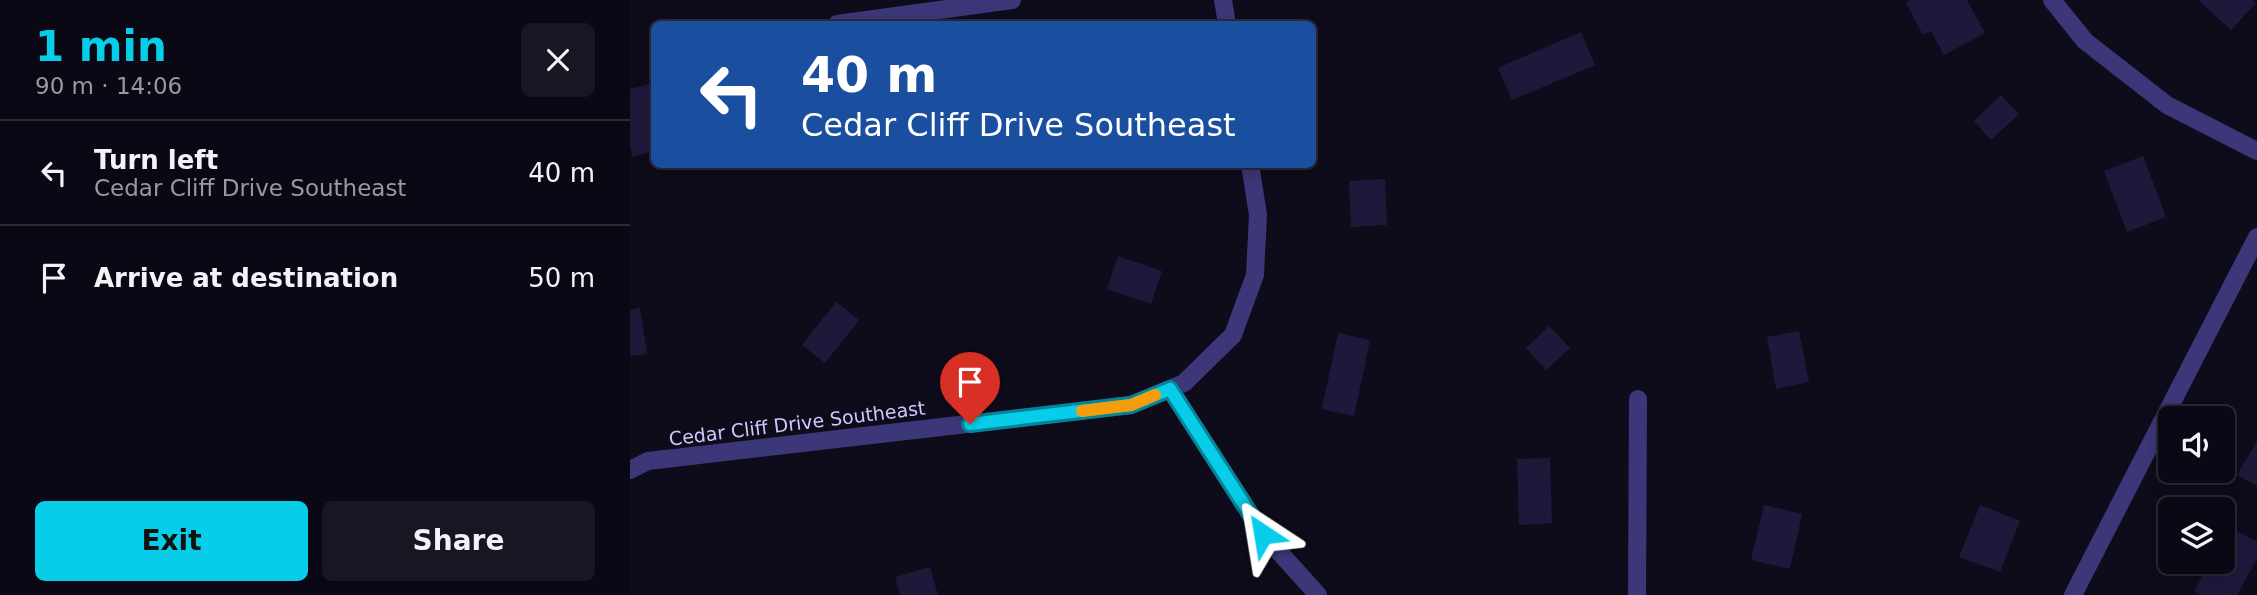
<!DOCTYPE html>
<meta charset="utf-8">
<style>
body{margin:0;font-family:"DejaVu Sans",sans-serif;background:#181622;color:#f1f3f6;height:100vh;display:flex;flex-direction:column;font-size:26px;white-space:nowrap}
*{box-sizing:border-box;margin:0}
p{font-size:23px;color:#999aa0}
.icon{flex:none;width:38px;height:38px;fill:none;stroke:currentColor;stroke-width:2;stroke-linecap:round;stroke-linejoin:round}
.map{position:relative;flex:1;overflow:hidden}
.sheet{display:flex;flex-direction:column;background:#0a0814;width:630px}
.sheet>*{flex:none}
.guide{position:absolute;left:21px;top:21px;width:665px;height:147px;border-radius:10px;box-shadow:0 4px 18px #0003,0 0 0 2px #2a2934;background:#1a4fa0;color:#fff;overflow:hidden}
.controls{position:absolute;left:1528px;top:406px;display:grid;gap:14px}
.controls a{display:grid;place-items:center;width:77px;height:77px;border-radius:10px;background:#0a0814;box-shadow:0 4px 18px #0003,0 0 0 2px #2a2934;font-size:35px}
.pin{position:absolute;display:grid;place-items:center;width:60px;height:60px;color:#fff;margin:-72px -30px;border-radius:50% 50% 50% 0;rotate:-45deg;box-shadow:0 0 7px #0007}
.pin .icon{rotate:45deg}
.me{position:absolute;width:77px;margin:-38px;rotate:327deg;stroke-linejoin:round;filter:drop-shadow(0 0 5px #0008)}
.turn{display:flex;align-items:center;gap:24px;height:147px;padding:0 35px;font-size:32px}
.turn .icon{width:91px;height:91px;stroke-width:2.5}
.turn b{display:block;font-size:49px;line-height:60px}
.round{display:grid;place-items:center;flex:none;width:74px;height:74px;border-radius:10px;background:#181622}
.overview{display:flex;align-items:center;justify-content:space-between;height:119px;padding:0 35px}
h1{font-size:42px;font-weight:700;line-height:52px;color:#07cde9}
.cta{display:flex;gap:14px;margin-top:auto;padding:14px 35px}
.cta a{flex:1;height:80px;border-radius:10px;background:#07cde9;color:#111;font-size:28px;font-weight:700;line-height:80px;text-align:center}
.cta a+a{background:#181622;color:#f1f3f6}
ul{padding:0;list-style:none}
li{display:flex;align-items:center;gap:21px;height:105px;padding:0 35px;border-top:2px solid #2a2934}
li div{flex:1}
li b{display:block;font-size:26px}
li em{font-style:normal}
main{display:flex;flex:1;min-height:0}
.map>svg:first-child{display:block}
.building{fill:#20183b}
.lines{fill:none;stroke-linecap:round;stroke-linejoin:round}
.minor{stroke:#3c3779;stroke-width:18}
.route-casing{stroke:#058597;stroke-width:18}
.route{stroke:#07cde9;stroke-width:12}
.slow{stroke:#f59e0b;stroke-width:12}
.labels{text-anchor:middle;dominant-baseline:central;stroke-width:7;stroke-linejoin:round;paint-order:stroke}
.street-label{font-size:19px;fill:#cec7fd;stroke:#0e0b1b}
</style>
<main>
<section class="sheet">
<div class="overview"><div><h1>1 min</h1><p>90 m · 14:06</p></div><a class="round"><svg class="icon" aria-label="close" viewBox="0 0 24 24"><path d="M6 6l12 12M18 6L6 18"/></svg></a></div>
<ul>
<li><svg class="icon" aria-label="left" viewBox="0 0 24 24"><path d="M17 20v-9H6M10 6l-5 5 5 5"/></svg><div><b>Turn left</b><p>Cedar Cliff Drive Southeast</p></div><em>40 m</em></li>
<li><svg class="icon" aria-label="arrive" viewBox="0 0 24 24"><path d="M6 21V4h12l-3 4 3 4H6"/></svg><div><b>Arrive at destination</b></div><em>50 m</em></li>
</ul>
<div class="cta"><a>Exit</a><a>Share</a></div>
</section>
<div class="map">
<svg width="1627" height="595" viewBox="0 0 1627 595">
<rect width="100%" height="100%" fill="#0e0b1b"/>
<g class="building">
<polygon points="1280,0 1337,0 1355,33 1314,55 1301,31 1293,35 1276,3"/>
<polygon points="1568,0 1622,0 1626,3 1601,30"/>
<polygon points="951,32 965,65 882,100 868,68"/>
<polygon points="24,83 24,151 3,157 0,146 0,89"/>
<polygon points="1371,95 1389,114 1361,140 1344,121"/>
<polygon points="1513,156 1536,217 1497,232 1474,171"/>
<polygon points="755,179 757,225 721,227 719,181"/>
<polygon points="488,256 532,271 521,304 477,289"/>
<polygon points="206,302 229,320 195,363 172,345"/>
<polygon points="10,308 17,354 0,356 0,310"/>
<polygon points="919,326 940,348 916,370 896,348"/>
<polygon points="1169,331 1179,382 1146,389 1137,337"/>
<polygon points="708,333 740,340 724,416 692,409"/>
<polygon points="1627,441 1627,486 1607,475"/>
<polygon points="920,458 922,523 889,525 887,459"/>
<polygon points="1134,505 1172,514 1160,569 1121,560"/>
<polygon points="1350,505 1390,521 1370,572 1329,557"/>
<polygon points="1600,527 1627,542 1627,559 1607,595 1571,595 1564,591 1581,562 1592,562 1592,540"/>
<polygon points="300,567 308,595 270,595 265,577"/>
</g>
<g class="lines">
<g class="minor">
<polyline points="593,0 597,24"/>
<polyline points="1422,0 1455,41 1537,105 1627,151"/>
<polyline points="207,24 382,0"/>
<polyline points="540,389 633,534 688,595"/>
<polyline points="0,470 18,461 501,405 554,383 603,335 625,275 628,215 620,164"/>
<polyline points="1007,595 1008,399"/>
<polyline points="1443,595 1627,237"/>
</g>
</g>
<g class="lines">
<g class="route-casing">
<polyline id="route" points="340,424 501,405 540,389 633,534"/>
</g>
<use href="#route" class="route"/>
<polyline class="slow" points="452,411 501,405 525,395"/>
</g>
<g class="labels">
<g class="street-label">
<text transform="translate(167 423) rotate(-7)">Cedar Cliff Drive Southeast</text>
</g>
</g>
</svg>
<div class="controls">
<a><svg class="icon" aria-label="sound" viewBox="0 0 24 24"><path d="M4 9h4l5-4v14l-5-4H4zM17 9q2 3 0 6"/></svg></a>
<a><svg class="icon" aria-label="layers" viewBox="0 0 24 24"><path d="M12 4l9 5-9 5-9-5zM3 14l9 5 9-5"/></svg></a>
</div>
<div class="pin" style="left:340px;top:424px;background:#d93025"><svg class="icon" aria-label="arrive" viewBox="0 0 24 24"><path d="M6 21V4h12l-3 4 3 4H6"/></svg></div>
<svg class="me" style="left:633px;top:534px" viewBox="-20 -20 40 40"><path d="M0-17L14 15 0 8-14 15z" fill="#07cde9" stroke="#fff" stroke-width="4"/></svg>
<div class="guide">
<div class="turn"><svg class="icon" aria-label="left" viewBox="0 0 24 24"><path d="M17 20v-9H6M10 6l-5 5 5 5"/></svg><div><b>40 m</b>Cedar Cliff Drive Southeast</div></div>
</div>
</div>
</main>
